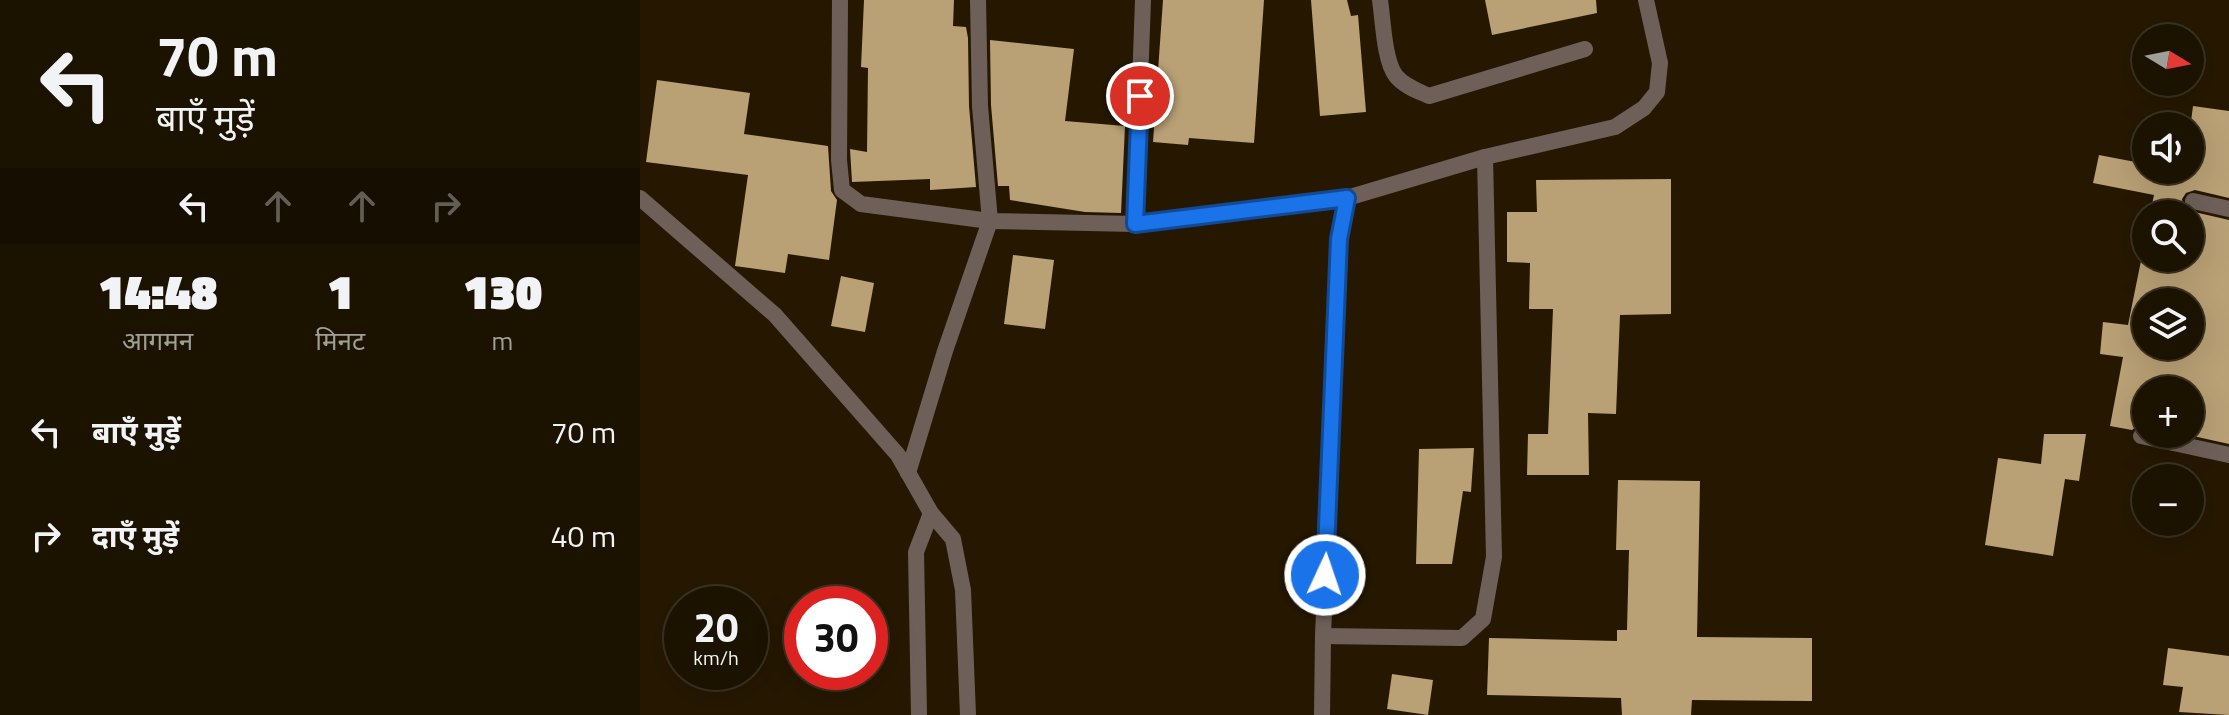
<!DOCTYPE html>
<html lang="hi">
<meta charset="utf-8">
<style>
body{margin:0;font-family:"Titillium Web","Noto Sans Devanagari",sans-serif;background:#251b0a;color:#f1f3f6;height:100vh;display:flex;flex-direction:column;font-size:30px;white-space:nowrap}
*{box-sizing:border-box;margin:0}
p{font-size:26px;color:#a09e99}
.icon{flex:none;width:44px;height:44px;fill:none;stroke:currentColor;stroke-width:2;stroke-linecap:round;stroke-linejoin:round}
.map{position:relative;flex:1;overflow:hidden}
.panel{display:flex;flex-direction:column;background:#1c1200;width:640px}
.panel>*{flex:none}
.hud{background:#1c1200;color:#f1f3f6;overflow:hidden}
.needle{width:52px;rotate:100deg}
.tools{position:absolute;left:1492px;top:24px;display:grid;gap:16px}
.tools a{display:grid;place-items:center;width:72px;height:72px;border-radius:50%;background:#1c1200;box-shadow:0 8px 32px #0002,0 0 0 2px #3a3222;font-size:40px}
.speed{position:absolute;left:24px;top:586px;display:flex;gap:16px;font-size:40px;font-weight:700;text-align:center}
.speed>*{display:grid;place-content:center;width:104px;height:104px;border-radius:50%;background:#1c1200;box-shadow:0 8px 32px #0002,0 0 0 2px #3a3222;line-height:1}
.speed small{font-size:20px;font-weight:400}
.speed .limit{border:12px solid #d22;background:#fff;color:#111}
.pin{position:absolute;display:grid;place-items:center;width:68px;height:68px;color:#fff;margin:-34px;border:4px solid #fff;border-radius:50%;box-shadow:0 2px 8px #0007}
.me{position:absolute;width:88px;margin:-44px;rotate:3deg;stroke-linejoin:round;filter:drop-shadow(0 0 6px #0008)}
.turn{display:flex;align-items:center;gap:28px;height:168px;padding:0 24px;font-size:36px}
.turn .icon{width:104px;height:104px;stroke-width:2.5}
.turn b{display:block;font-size:56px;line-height:68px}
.lanes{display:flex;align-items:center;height:76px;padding:0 24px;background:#0003;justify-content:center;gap:40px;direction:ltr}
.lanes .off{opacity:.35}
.eta{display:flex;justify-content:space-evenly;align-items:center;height:136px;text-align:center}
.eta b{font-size:48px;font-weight:800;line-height:56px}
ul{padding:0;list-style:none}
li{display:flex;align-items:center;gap:24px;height:104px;padding:0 24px}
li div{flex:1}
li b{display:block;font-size:30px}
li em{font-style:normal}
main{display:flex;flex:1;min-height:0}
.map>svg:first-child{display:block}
.building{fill:#b9a075;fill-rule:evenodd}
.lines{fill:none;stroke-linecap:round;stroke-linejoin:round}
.minor{stroke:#6e6059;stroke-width:16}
.tertiary{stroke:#6e6059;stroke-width:16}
.route-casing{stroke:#114b97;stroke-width:20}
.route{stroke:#1a73e8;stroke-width:14}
</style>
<main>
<section class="panel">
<div class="hud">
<div class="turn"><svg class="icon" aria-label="left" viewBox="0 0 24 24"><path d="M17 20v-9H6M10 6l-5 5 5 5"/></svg><div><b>70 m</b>बाएँ मुड़ें</div></div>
<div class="lanes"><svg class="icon" aria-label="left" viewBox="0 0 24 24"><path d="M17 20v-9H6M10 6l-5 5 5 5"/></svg><svg class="icon off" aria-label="ahead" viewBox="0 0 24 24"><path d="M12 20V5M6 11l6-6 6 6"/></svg><svg class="icon off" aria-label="ahead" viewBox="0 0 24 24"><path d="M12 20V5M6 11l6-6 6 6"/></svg><svg class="icon off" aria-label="right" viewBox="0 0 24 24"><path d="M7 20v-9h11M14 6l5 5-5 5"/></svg></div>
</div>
<div class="eta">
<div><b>14:48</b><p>आगमन</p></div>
<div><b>1</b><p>मिनट</p></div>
<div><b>130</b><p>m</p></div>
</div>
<ul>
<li><svg class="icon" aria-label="left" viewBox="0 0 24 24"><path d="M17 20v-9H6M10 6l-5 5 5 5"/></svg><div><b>बाएँ मुड़ें</b></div><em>70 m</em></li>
<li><svg class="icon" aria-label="right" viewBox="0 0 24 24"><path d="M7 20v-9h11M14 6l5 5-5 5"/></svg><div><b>दाएँ मुड़ें</b></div><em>40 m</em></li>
</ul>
</section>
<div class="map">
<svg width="1589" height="715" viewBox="0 0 1589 715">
<rect width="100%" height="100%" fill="#261800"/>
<g class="building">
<polygon points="224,0 314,0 313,26 326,27 328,38 329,106 336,187 290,190 290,179 212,182 210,149 227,152 228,68 221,67"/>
<polygon points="523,0 624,0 614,143 549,138 548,145 513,142"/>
<polygon points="671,0 707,0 711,16 718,15 726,112 680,116"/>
<polygon points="845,0 956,0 957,13 852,35"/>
<polygon points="350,40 434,49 425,121 485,126 481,213 445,212 370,200 369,186 358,186 351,105"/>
<polygon points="17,80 110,93 104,134 188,146 191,191 197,200 189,260 148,254 145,273 95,266 108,175 6,162"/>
<path d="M1553,106l36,5v87l-34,-8 -9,3 -4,6 1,6 7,6 39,9v224l-45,-10h6v-44h-44v36l-8,-1 -6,5 -22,-4 13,-69 -23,-3 3,-32 25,3 18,-89v22h44v-44h-40l4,-19 -61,-12 6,-28 47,9v6h44v-41zM1506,302h44v44h-44z"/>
<polygon points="1031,179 1031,314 980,315 976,414 948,413 949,475 887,475 888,434 908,434 913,309 889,309 890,263 867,262 867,212 897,212 896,180"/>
<polygon points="373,255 414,260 405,329 364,324"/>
<polygon points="201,276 234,283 225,332 191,326"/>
<polygon points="1404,434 1446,434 1439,481 1425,479 1413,556 1345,545 1358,458 1401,464"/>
<polygon points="834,448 831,492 823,491 812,564 776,564 779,449"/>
<polygon points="978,480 1060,481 1057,637 1172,638 1172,701 1052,700 1051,715 982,715 981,698 847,695 849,638 977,641 977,630 987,630 989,550 976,550"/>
<polygon points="1528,648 1589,656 1589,715 1539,712 1543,687 1523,685"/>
<polygon points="752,674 793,680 788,715 747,709"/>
</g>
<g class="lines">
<g class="minor">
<polyline points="200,0 199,160 202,190 221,204 350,221 495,224 707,198"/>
<path d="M740,0c3,19 4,61 16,76 8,10 22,15 33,20l156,-47"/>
<polyline points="1553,201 1589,209"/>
<polyline points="495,224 503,0"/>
<polyline points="1501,436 1589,455"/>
<polyline points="268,473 305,351 350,221 340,106 338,0"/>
<polyline points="683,636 822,638 843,619 854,557 845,157"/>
<polyline points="682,715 683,636 699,239 707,198 845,157 975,127 1004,108 1017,92 1020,63 1006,0"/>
</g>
<g class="tertiary">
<polyline points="0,198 135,315 258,455 291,513 313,539 323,590 328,715"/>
<polyline points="279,715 276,552 291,513"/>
</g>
</g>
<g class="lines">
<g class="route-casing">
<polyline id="route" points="500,96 495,224 707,198 699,239 685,575"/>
</g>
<use href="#route" class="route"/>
</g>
</svg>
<div class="tools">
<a><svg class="needle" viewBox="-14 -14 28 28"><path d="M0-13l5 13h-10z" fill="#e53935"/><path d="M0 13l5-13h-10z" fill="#a09e99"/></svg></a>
<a><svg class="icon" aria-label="sound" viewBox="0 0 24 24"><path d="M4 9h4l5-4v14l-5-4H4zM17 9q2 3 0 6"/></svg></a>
<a><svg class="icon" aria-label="search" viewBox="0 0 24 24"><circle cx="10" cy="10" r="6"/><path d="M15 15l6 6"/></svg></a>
<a><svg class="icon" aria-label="layers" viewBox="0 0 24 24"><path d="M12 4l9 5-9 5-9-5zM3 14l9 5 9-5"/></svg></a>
<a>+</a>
<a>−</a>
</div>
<div class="speed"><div>20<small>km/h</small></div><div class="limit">30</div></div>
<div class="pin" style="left:500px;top:96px;background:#d93025"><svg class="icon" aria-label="arrive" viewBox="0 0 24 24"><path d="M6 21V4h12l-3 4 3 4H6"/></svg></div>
<svg class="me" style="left:685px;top:575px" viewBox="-20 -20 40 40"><circle r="17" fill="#1a73e8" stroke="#fff" stroke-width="3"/><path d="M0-11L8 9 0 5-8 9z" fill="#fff"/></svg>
</div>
</main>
